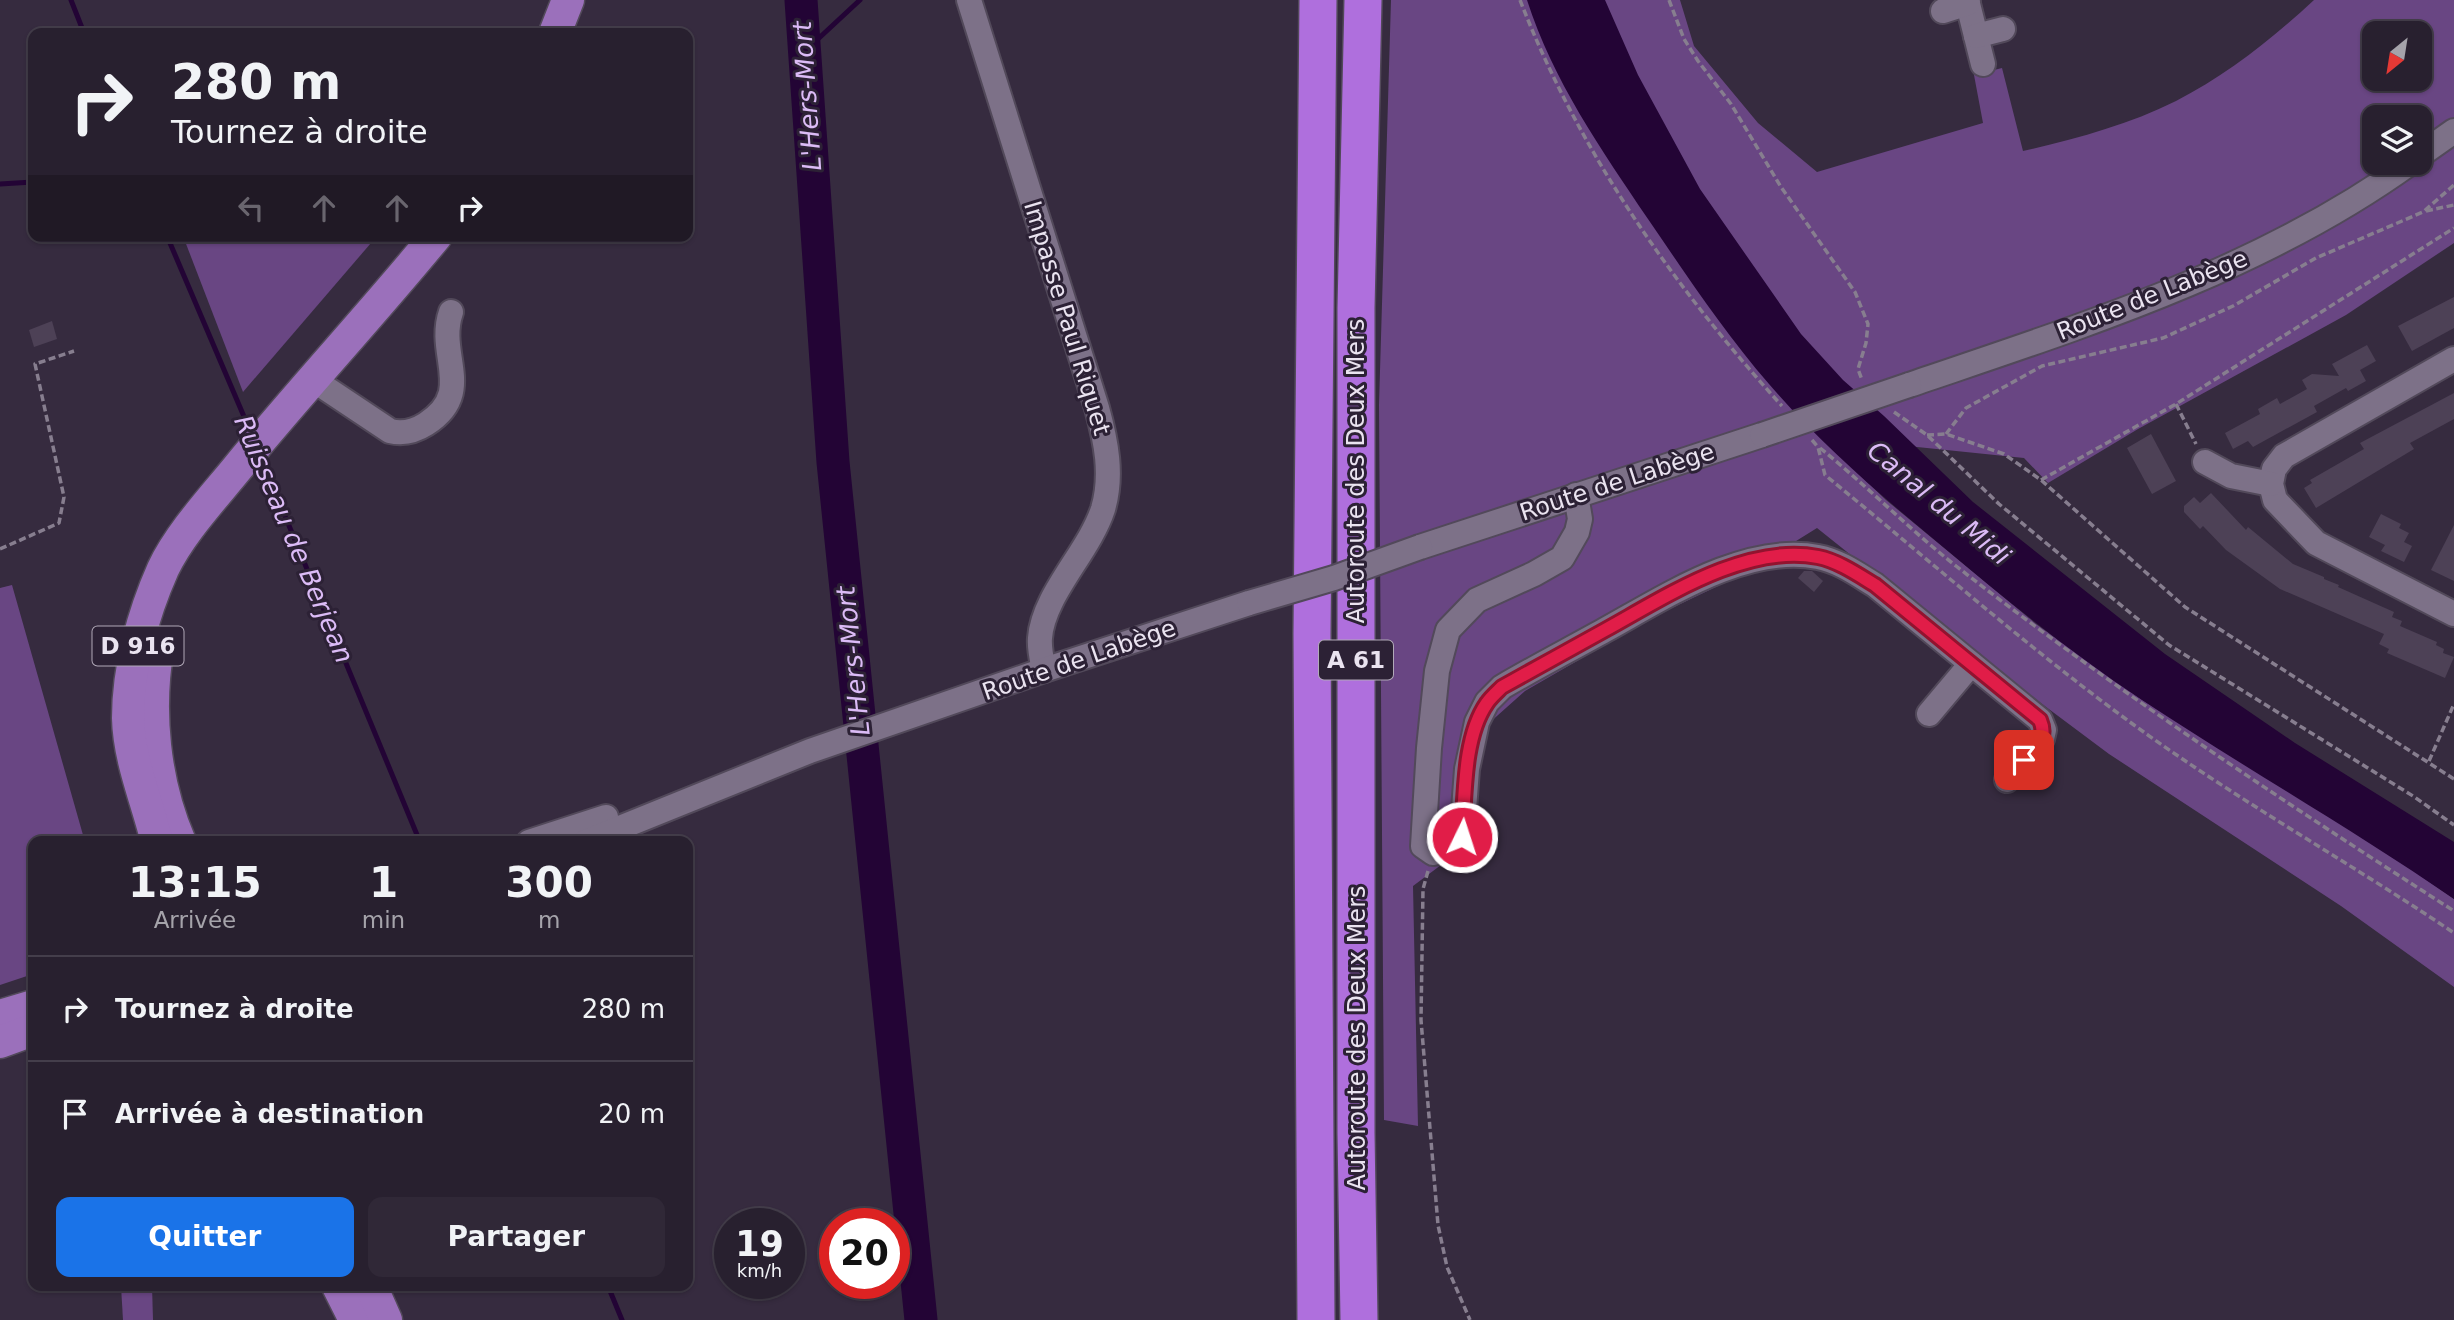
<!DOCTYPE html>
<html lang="fr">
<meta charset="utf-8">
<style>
body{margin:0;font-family:"DejaVu Sans",sans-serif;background:#302837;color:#f1f3f6;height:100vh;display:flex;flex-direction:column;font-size:26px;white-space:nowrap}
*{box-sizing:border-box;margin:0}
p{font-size:23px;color:#a5a3aa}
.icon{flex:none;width:38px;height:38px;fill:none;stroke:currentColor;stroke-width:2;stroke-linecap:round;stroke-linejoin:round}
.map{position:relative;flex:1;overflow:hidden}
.sheet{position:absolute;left:28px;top:836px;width:665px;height:455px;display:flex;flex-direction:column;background:#28202f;border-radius:14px;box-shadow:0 2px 5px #0004,0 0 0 2px #443e4b}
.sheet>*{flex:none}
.top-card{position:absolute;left:28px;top:28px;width:665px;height:214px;border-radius:14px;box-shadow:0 2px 5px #0004,0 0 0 2px #443e4b;background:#28202f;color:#f1f3f6;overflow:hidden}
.needle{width:46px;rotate:210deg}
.tools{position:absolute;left:2362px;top:21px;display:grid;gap:14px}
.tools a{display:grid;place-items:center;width:70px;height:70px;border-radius:14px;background:#28202f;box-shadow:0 2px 5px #0004,0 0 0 2px #443e4b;font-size:35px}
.speed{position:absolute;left:714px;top:1208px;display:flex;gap:14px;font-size:35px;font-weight:700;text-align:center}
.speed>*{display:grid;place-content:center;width:91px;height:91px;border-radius:50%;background:#28202f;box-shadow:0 2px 5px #0004,0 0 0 2px #443e4b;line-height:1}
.speed small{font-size:18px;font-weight:400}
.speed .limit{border:10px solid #d22;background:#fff;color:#111}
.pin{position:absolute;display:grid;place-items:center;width:60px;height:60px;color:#fff;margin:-30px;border-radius:14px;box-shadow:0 4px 10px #0006}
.me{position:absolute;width:77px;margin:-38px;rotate:4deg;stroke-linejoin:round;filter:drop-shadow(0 0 5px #0008)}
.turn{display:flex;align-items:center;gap:24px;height:147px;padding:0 28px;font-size:32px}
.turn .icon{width:91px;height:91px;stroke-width:2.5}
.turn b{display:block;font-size:49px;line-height:60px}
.lanes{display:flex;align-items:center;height:66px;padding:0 28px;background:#0003;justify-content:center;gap:35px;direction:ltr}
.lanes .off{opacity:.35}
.eta{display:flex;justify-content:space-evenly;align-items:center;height:119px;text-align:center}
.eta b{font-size:42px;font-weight:600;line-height:49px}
.action{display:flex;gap:14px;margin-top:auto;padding:14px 28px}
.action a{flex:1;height:80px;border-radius:14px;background:#1a73e8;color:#fff;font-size:28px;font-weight:600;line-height:80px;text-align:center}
.action a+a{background:#302837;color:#f1f3f6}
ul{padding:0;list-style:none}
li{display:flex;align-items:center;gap:21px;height:105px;padding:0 28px;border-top:2px solid #443e4b}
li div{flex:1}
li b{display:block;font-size:26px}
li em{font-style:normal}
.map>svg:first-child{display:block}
.green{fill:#694683;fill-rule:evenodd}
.water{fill:#230435}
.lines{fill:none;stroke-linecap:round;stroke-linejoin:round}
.stream{stroke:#230435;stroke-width:5}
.river{stroke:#230435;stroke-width:33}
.building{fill:#4d4156}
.minor-casing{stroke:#52495a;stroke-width:28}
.major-casing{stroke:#52495a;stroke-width:35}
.highway-casing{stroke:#52495a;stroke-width:40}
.path{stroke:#877e8f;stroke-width:3.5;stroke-dasharray:7 3.5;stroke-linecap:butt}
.minor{stroke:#7d7188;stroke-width:24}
.major{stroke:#9b70bb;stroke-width:32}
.highway{stroke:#af6fdd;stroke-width:37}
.minor-bridge-casing{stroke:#52495a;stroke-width:28;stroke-linecap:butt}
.minor-bridge{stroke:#7d7188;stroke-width:24}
.route-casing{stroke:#92132f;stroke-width:18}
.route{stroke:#e11d48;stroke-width:12}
.labels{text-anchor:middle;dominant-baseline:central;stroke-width:6;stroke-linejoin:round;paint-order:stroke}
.shield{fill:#2c2135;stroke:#b1a9b8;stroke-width:2}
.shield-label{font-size:23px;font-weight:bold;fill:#eae3f0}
.street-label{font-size:24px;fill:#eae3f0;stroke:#2c2135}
.water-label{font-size:26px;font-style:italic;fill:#dbbbf6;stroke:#2c2135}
</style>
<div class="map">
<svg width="2454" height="1320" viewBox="0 0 2454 1320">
<rect width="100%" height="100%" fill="#362b3f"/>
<g class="green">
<path d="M1391,0h289l14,46 64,77 59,49 166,-49 -9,-48 28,-7 21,83c52,-12 105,-26 153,-50 51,-26 96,-62 138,-101h140v243l-108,72 -208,114 -90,54 -24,-25 -204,-21 66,63 150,124 105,75 240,149 73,51v88l-113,-81 -232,-152 -138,-103 -154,-123 -74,46 -90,43 -128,74 -37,33 -35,132 -40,30 5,240 -34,-6 -5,-715zM2375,33h45v46h-45zM2375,117h45v46h-45z"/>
<polygon points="183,236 377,236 243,392"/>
<polygon points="12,585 85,842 33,842 33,974 0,985 0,588"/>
<polygon points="121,1286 152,1286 153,1320 123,1320"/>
</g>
<path class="water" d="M1527,0h78l33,75 62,114 101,145 42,46 41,36 89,86 192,152 130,89 159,99v57c-102,-70 -209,-131 -312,-199 -68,-45 -132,-97 -194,-149 -63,-52 -126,-105 -179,-167 -45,-52 -82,-108 -121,-165 -47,-70 -95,-138 -121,-219z"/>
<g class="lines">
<g class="stream">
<polyline points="71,0 84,33"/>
<polyline points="804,52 860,0"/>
<polyline points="0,184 33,182"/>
<polyline points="167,236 251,433"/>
<polyline points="261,458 420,842"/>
<polyline points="608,1286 622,1320"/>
</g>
<polyline class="river" points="801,0 833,462 921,1320"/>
</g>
<g class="building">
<polygon points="2454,297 2454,328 2412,351 2398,326"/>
<polygon points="52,321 57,339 34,347 29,330"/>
<polygon points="2367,345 2376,361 2360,370 2366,381 2348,391 2346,388 2314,406 2317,412 2253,447 2248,441 2233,449 2225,433 2260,414 2258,409 2277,398 2280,404 2307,389 2302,380 2312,374 2339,376 2332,364"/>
<polygon points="2454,393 2454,419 2410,443 2414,449 2316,508 2304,488 2312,483 2310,480 2364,449 2360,443"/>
<polygon points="2151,434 2176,481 2152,494 2127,448"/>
<polygon points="2211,493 2246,530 2248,527 2293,564 2324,577 2324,579 2339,585 2338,587 2394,612 2392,617 2402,621 2400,626 2437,642 2436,645 2444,649 2443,653 2454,657 2445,678 2387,653 2389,649 2379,644 2384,634 2280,589 2226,550 2203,526 2200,529 2184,512 2184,506 2194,497 2200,503"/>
<polygon points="2381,514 2401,524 2399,528 2409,533 2404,542 2412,546 2404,562 2381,551 2385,545 2369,537"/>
<polygon points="2454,525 2454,581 2431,570"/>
<polygon points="1804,571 1812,571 1823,581 1814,592 1798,578"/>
</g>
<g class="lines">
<g class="minor-casing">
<g id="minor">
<path d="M969,0l128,408c9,33 16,67 6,101 -14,43 -60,86 -63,129 -1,11 2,22 4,32"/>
<polyline points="1967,0 1983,64"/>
<polyline points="1943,11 1968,3"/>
<polyline points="1976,36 2003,29"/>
<polyline points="2420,155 2454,131"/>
<polyline points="2454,359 2284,456 2274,469 2271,484 2275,500 2316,543 2454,614"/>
<path d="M312,379l78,52c12,3 25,0 36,-7 50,-32 10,-69 25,-112"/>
<path d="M1909,385c173,-59 351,-114 501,-222"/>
<polyline points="2205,462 2231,476 2271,484"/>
<path d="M1576,495l4,24 -3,13 -15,26 -28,16 -57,26 -29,30 -11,41 -8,77 -6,98 10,7 19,-4 10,-12 5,-68 10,-47 10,-20 15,-15c34,-20 69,-38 103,-57 60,-33 141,-87 213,-73 21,4 39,17 57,28l165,135 4,10 -2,9 -35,41"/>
<polyline points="1420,547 1762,435"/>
<polyline points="1929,714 1971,664"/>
<polyline points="529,842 606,817"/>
<polyline points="585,842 810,751 1044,670 1249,603"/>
</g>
</g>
<g class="major-casing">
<g id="major">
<polyline points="555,33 568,0"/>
<path d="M158,647c-11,64 -4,135 22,195"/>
<path d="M157,842c-10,-41 -28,-82 -29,-124 0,-50 15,-104 35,-149 17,-36 51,-72 76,-103 64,-78 133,-152 197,-230"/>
<polyline points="0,1016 33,1006"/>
<polyline points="0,1042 33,1030"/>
<polyline points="338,1286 355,1320"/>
<polyline points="371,1286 386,1320"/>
</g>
</g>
<g class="highway-casing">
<g id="highway">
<polyline points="1316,1320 1312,634 1318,0"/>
<polyline points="1359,1320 1356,1133 1356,308 1363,0"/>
</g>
</g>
<g class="path">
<path d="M1520,0c59,152 153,286 262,406"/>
<polyline points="1669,0 1684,39 1698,61 1731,104 1781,187 1855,292 1868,324 1866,343 1858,369 1862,380"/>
<polyline points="2426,211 2454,205"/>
<polyline points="2176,404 2196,444"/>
<polyline points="1894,412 1927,435 1999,504 2169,645 2413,796 2454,825"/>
<polyline points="1946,434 1966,408 2042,366 2163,338 2233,306 2316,258 2423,212 2454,185"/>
<polyline points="1927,435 1946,434 2004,454 2041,480 2185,607 2454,779"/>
<path d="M1812,440l6,7 7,28c103,84 202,172 309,250 103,75 215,137 320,208"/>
<path d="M1820,448c47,38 89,81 136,118 160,125 328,236 498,345"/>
<polyline points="2041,480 2176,404 2454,228"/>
<polyline points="0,549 59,523 64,497 35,364 74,351"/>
<polyline points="2429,761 2454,704"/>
<polyline points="1428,871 1423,889 1421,1020 1438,1225 1447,1267 1470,1320"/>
</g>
<use href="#minor" class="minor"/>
<use href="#major" class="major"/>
<use href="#highway" class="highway"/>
<g class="minor-bridge-casing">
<g id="minor-bridge">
<polyline points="1762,435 1909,385"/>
<polyline points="1249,603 1334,578 1420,547"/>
</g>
</g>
<use href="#minor-bridge" class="minor-bridge"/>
</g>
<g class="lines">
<g class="route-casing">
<path id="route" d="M1462,837c3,-40 1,-100 25,-134 4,-6 10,-11 15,-16 34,-19 69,-38 103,-57 60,-33 141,-87 213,-73 20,4 39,17 57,28l165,135c8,19 -4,26 -16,40"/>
</g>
<use href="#route" class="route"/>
</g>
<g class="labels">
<g class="shield">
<rect x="92.5" y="626.5" width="91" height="39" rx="5"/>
<rect x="1319" y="640.5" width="74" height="39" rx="5"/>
</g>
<g class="shield-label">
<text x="138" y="646">D 916</text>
<text x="1356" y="660">A 61</text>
</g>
<g class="street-label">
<text transform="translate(2152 295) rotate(-22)">Route de Labège</text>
<text transform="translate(1067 318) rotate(73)">Impasse Paul Riquet</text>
<text transform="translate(1356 471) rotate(-90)">Autoroute des Deux Mers</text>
<text transform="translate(1617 482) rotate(-18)">Route de Labège</text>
<text transform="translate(1079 660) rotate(-19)">Route de Labège</text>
<text transform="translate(1357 1038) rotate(-90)">Autoroute des Deux Mers</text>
</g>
<g class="water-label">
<text transform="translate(807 96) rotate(-94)">L'Hers-Mort</text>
<text transform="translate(1939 503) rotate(40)">Canal du Midi</text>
<text transform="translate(294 539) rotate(67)">Ruisseau de Berjean</text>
<text transform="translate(853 661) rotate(-96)">L'Hers-Mort</text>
</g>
</g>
</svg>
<div class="tools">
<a><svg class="needle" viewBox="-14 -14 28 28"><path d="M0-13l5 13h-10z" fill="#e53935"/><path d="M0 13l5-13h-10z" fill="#a5a3aa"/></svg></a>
<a><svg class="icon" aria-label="layers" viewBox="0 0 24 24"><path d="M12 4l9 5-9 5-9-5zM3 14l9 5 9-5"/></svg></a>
</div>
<div class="speed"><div>19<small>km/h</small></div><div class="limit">20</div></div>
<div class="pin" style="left:2024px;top:760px;background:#d93025"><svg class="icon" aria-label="arrive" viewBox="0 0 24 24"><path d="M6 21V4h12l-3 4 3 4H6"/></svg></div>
<svg class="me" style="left:1462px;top:837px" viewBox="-20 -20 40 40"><circle r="17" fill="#e11d48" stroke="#fff" stroke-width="3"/><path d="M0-11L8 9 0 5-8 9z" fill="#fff"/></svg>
<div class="top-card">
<div class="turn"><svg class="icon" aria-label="right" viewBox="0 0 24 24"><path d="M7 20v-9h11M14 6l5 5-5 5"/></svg><div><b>280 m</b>Tournez à droite</div></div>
<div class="lanes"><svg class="icon off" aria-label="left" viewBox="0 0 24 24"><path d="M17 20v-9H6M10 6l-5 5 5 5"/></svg><svg class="icon off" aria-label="ahead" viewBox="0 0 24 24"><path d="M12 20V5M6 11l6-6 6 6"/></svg><svg class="icon off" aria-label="ahead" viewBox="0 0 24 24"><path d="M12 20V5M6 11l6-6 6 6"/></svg><svg class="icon" aria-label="right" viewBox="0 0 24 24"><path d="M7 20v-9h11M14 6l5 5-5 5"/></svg></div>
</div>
<section class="sheet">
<div class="eta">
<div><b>13:15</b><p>Arrivée</p></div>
<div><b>1</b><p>min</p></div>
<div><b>300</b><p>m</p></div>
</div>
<ul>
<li><svg class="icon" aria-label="right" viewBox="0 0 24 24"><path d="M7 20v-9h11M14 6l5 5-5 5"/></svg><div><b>Tournez à droite</b></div><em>280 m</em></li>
<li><svg class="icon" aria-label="arrive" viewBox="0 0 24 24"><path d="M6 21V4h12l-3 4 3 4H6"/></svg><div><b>Arrivée à destination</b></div><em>20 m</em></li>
</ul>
<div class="action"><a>Quitter</a><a>Partager</a></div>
</section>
</div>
